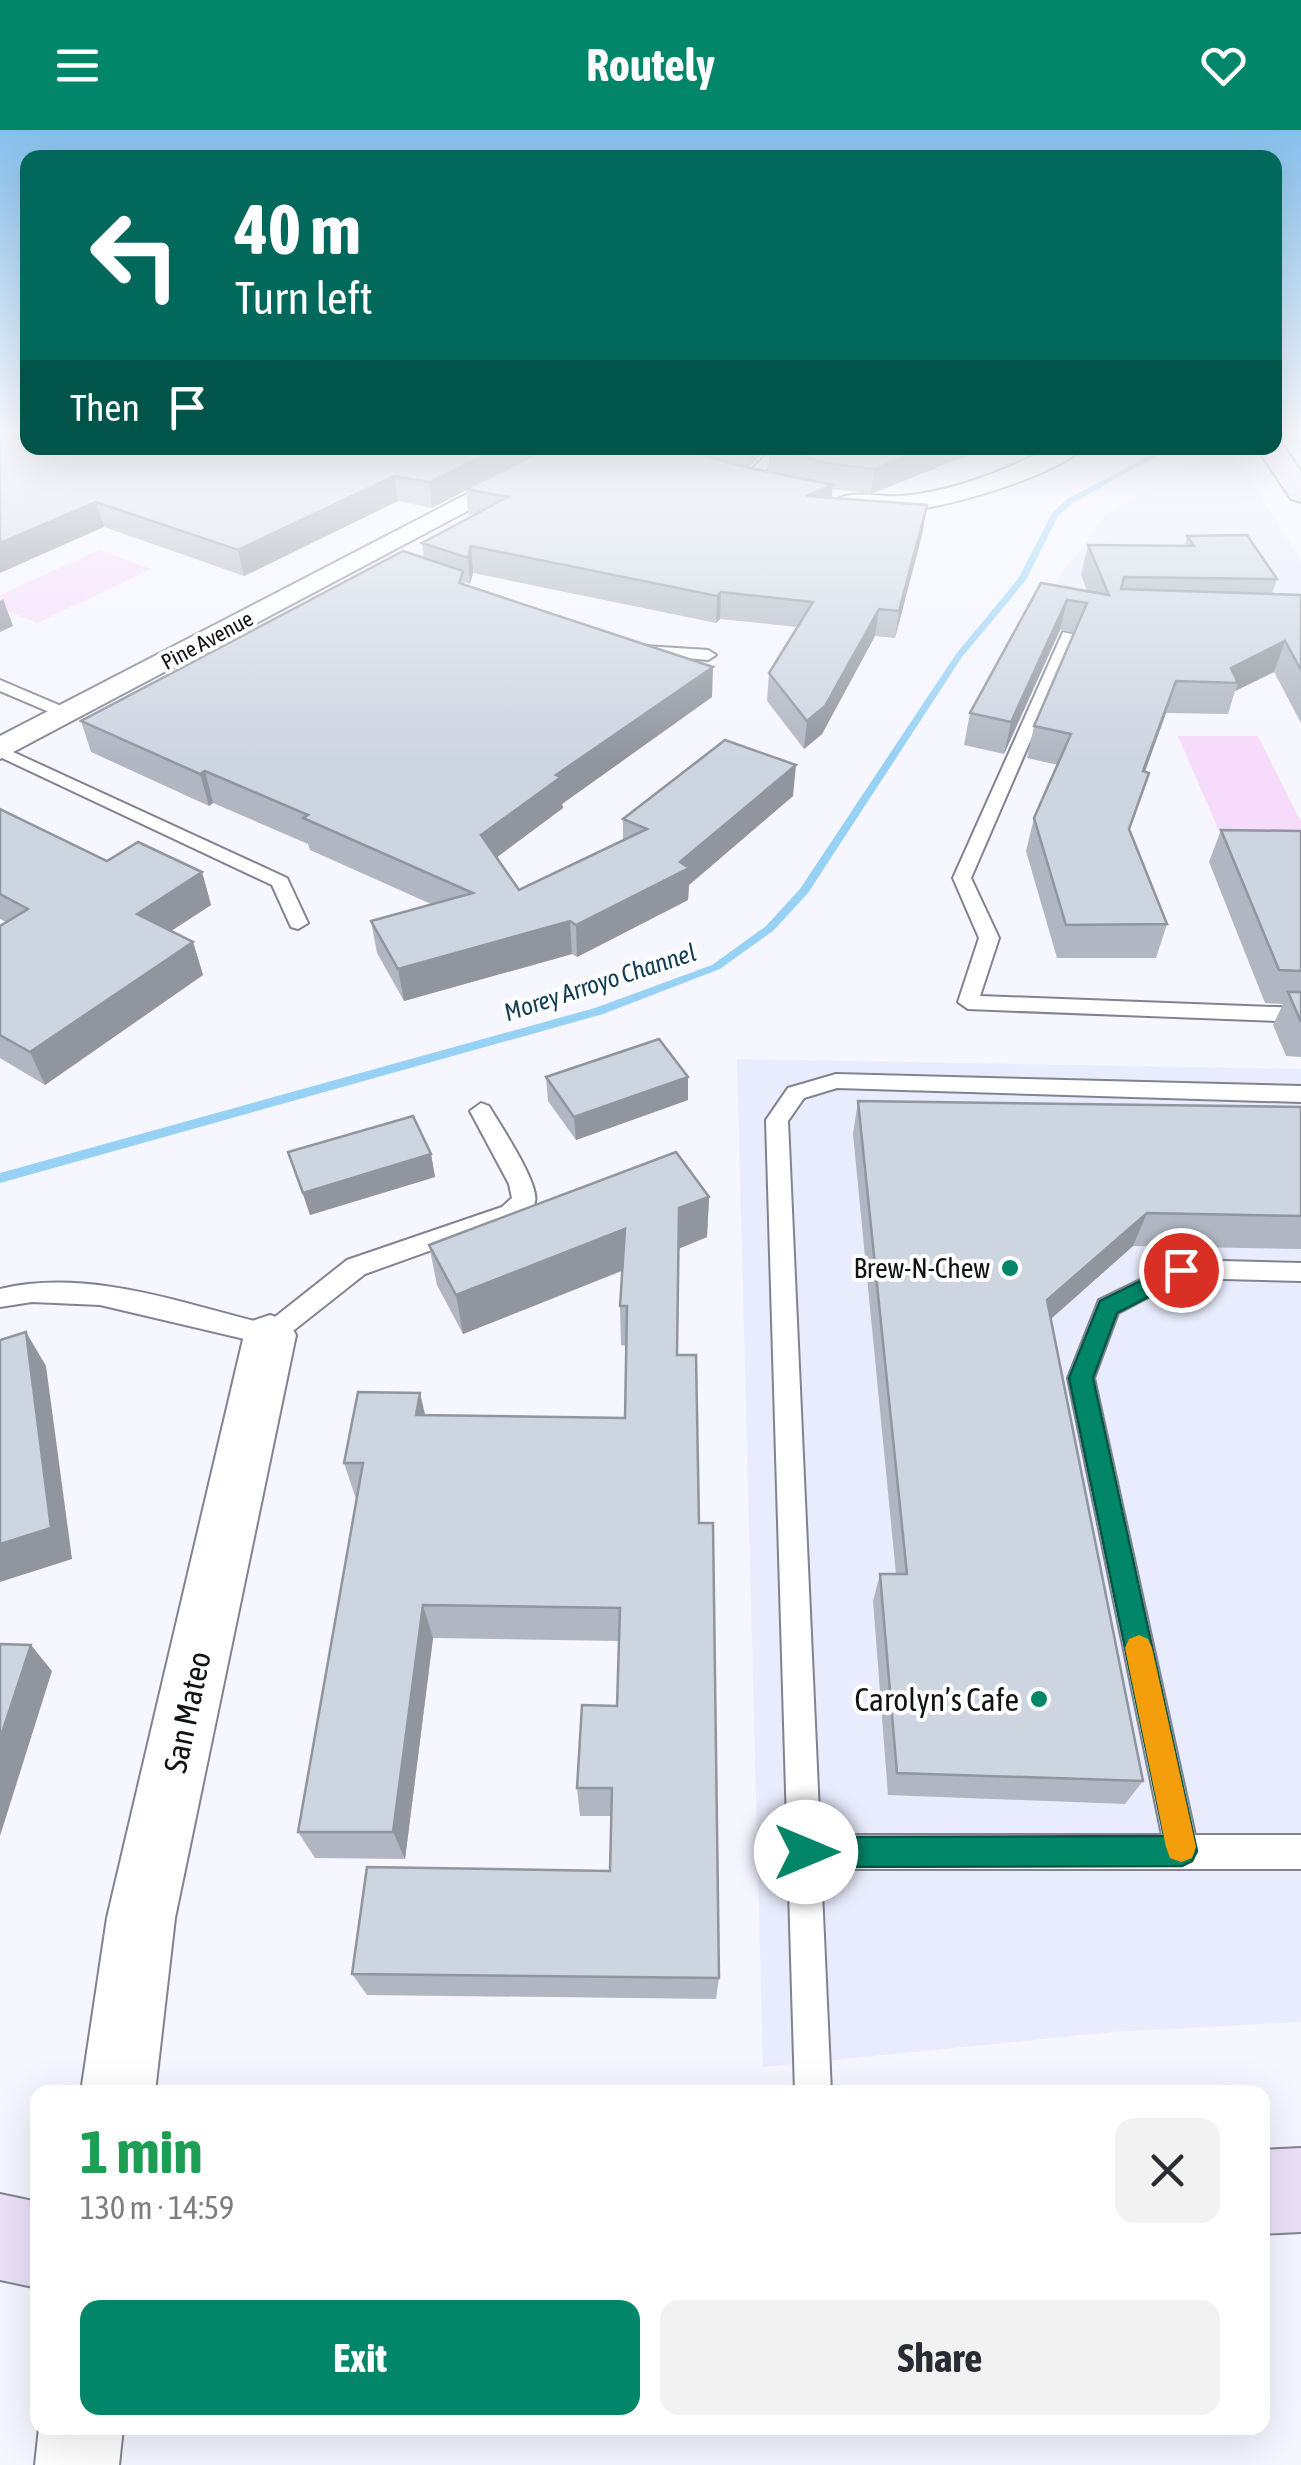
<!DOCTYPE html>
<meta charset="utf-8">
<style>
body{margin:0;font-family:"Asap Condensed",sans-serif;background:#f2f2f3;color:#2b2b33;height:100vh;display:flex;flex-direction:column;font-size:38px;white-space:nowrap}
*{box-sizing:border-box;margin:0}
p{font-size:32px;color:#7c7c81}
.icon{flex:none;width:55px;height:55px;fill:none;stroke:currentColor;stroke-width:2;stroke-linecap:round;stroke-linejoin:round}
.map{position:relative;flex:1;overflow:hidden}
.drawer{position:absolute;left:30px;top:1955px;width:1240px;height:350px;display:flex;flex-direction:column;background:#fff;border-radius:20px;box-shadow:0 10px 40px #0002}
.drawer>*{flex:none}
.hud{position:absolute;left:20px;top:20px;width:1262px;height:305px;border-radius:20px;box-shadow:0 10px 40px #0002;background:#00695c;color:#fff;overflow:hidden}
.pin{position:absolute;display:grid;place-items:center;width:85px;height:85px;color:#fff;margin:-42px;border:5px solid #fff;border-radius:50%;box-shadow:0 2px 10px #0007}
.me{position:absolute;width:110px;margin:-55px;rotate:90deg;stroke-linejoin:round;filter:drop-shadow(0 0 8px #0008)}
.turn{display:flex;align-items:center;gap:35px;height:210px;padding:0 50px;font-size:45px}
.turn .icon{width:130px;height:130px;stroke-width:2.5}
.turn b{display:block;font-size:70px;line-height:85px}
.then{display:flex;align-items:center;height:95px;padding:0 50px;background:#0003;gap:20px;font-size:38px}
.round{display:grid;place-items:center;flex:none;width:105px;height:105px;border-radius:20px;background:#f2f2f3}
.overview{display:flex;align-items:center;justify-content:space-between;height:170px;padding:0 50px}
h1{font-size:60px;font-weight:700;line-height:75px;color:#1e9e55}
.action{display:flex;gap:20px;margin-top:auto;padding:20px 50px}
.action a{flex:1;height:115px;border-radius:20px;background:#028669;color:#fff;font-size:40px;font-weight:700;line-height:115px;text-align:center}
.action a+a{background:#f2f2f3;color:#2b2b33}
header{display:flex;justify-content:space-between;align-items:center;height:130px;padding:0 50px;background:#028669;color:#fff;font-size:45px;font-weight:700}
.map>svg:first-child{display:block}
.built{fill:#e9ecfd}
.green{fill:#f7dbfb}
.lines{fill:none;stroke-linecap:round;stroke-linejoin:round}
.stream{fill:#97d1f4;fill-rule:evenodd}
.lane-casing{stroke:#818390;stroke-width:4}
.street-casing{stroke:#818390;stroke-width:4}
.secondary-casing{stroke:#818390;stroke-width:4}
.lane{fill:#fff;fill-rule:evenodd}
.street{fill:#fff;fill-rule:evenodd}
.secondary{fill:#eae1f9;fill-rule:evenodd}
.wall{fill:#b0b7c2}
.shaded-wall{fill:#90959e}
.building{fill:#cdd5e1;stroke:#90959e;stroke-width:2.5}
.route{fill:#028669;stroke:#015744;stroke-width:2.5}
.slow{fill:#f59e0b}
.poi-dot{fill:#028669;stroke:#fff;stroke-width:4}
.labels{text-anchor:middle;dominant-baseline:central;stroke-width:8;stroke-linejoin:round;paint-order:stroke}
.far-street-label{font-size:22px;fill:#121317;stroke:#fff}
.far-water-label{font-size:25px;font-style:italic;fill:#0d3c53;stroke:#fff}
.poi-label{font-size:28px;fill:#121317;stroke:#fff;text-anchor:end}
.near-poi-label{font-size:32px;fill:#121317;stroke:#fff;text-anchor:end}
.near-street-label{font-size:32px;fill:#121317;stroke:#fff}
</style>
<header><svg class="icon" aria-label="menu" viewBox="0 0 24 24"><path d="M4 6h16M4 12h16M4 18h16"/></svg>Routely<svg class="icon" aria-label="heart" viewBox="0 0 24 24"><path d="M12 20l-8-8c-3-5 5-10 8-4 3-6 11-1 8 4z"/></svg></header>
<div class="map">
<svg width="1301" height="2335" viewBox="0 0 1301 2335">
<rect width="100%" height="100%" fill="#f5f6ff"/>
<g class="built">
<polygon points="1226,318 1231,318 1301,431 1301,495 1104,498 1035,480 1106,384"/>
<polygon points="737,929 1301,939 1301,1892 1112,1902 763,1937"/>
</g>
<g class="green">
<polygon points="99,420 151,439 37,493 0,478 0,465"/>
<polygon points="1178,606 1258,606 1301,692 1301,704 1220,703"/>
</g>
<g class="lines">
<polygon class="stream" points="1159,318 1165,318 1155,327 1073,373 1058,386 1026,450 962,527 808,763 774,800 720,839 603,884 0,1053 0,1043 595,878 712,835 766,796 800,759 956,524 1018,449 1052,383 1067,369 1151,325"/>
<g class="lane-casing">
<g id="lane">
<polygon points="773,318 785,318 755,352 745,352 745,346"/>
<polygon points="1063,502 1076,505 971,748 999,808 980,866 1301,878 1301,892 968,879 958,872 979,808 953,748"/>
<polygon points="645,516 708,520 716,525 708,530 640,524 640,518"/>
<polygon points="0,550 73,581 75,584 61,587 0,561"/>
<polygon points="0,616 287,748 308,793 298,799 291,797 272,755 0,627"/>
<polygon points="836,944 1301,956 1301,972 837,958 804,968 788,991 820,1705 1162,1705 1068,1248 1099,1170 1181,1130 1301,1133 1301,1151 1184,1148 1118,1183 1094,1248 1195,1705 1301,1705 1301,1739 821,1739 831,1962 795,1962 766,990 788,958"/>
<path d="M481,973l8,3c10,17 51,78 46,96 -1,7 -12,13 -17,17l-153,55 -86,68 -9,3 -170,-40 -68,-3 -32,5v-18c88,-21 181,14 266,35l81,-64 155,-53 10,-9 -3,-14 -39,-73z"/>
</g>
</g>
<g class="street-casing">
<g id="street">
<polygon points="556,318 586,318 0,629 0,606"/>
<path d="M1051,318h31c-26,32 -220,90 -249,55 12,-15 49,-5 68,-7 53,-4 103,-26 150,-48z"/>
<polygon points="270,1185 288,1191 296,1205 175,1788 155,1962 81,1962 107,1788 244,1205 252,1191"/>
<polygon points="39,2298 123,2298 119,2335 35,2335"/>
</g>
</g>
<g class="secondary-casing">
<g id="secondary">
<polygon points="1275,311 1281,312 1301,342 1301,372 1291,369 1257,318 1275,318"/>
<polygon points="1301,2018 1301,2102 1262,2104 1262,2020"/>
<polygon points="0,2064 38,2072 38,2158 0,2150"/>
</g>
</g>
<use href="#lane" class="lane"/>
<use href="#street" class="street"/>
<use href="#secondary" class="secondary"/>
</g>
<g class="wall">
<polygon points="28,318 768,318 748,337 745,337 768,342 770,318 985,318 871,364 832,359 832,368 923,401 895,508 875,506 822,604 804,619 767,571 769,543 797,497 720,489 716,493 473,443 470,454 464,452 465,455 712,567 562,674 563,678 497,727 519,760 623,710 623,689 793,666 689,755 688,770 577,827 572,824 404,871 377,823 371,791 431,774 310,720 308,714 213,673 209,676 91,622 81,591 424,428 422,413 473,386 468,385 466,360 432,378 398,371 244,446 104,397"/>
<polygon points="1187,406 1277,449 1272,464 1301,465 1301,593 1274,542 1235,561 1228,584 1166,583 1145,642 1149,643 1129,701 1167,794 1156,828 1057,828 1026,721 1034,688 1058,635 1027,628 1034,596 1074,503 1060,500 1004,624 964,615 970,583 1041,453 1087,461 1081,445 1088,415 1185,416"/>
<polygon points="0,679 107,731 202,742 211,775 171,801 193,812 203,845 45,955 0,928 0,796 6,792 0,789"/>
<polygon points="1221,700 1301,701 1301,927 1286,926 1273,895 1283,874 1265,873 1209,732"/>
<polygon points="546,947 688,947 688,970 576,1010 548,971"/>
<polygon points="858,971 1301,977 1301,1119 1133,1116 1051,1189 1143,1651 1125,1674 888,1665 873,1471 880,1444 896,1444 853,1004"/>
<polygon points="288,1022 431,1024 435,1047 310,1085"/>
<polygon points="709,1067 707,1107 678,1119 677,1225 699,1393 719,1848 716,1869 367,1865 352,1844 610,1741 612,1686 580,1686 577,1658 617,1576 619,1511 433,1508 405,1729 315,1728 298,1702 356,1369 344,1333 425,1285 625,1288 626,1216 621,1215 620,1176 622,1141 463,1204 437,1155 429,1115"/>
</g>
<g class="shaded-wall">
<polygon points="499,318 549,318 432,378 429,352"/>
<polygon points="749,318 768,318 748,337"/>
<polygon points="927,318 985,318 871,364 874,339"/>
<polygon points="394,346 398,371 244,446 238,420"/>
<polygon points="833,355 830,380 806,366"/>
<polygon points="96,372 104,397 0,443 0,413"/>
<polygon points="927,375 923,401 895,508 899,481"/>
<polygon points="471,416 473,443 470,454 468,428"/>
<polygon points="721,462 720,489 716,493 717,466"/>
<polygon points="3,469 13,496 0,502 0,471"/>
<polygon points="1067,470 1060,500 1004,624 1011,592"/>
<polygon points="879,479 875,506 822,604 804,619 807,591"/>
<polygon points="1285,511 1274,542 1235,561 1238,553 1231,538"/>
<polygon points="713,537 712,567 562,674 563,678 484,737 481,705 556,645"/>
<polygon points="1176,551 1166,583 1133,674 1143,641"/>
<polygon points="796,635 793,666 689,755 688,770 577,827 576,795 680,732"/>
<polygon points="205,641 213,673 209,676 200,644"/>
<polygon points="202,742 211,775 148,816 137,784"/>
<polygon points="570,791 572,824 404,871 398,839"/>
<polygon points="193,812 203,845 45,955 30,922"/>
<polygon points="688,947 688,970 576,1010 574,987"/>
<polygon points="431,1024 435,1047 310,1085 303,1063"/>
<polygon points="709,1067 707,1107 678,1119 679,1078"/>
<polygon points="1147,1083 1133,1116 1036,1202 1047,1170"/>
<polygon points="625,1099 626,1139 463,1204 456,1165"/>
<polygon points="26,1202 46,1236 72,1429 0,1452 0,1414"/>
<polygon points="420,1263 429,1301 416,1285"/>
<polygon points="423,1475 433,1508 405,1729 393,1702"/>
<polygon points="31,1515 52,1541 0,1706 0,1609"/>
</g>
<g class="building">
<polygon points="0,304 28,304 28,318 499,318 429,352 394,346 238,420 96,372 0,413"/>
<polygon points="547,318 675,318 745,337 833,355 806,366 927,375 899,481 879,479 825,576 807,591 769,543 813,472 721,462 717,466 471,416 468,428 422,413 508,367 466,359"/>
<polygon points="769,318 927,318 874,339 826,333"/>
<polygon points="1247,405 1277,449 1124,447 1121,459 1301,465 1301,540 1285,511 1231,538 1238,553 1176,551 1143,641 1149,643 1129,699 1167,794 1066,795 1034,688 1071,604 1034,596 1087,473 1067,470 1011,592 970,583 1041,453 1109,465 1088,415 1194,416 1187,406"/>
<polygon points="403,421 463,441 459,453 713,537 556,645 561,647 481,705 519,760 647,699 623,689 725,610 796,635 680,732 689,738 576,795 570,791 398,839 371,791 473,763 303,688 308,685 205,641 200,644 81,591"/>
<polygon points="0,679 107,731 138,712 202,742 137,784 193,812 30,922 0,905 0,796 28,779 0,764"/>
<polygon points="1221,700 1301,701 1301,841 1279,840"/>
<polygon points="1288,862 1301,862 1301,892"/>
<polygon points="659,909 688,947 574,987 546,947"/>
<polygon points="858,971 1301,977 1301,1086 1147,1083 1047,1170 1143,1651 897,1643 880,1444 907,1444"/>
<polygon points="413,986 431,1024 303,1063 288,1022"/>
<polygon points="676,1022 709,1067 679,1078 677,1225 696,1225 699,1393 713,1393 719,1848 352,1844 367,1737 610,1741 612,1658 577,1658 582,1575 617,1576 620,1478 423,1475 393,1702 298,1702 363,1333 344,1333 358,1262 420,1263 416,1285 625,1288 627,1176 620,1176 625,1099 456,1165 429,1115"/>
<polygon points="26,1202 51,1398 0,1414 0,1210"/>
<polygon points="0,1514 31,1515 0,1609"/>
</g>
<linearGradient id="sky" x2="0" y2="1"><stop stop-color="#87c0ed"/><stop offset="0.48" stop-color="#fafbff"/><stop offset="1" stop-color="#fafbff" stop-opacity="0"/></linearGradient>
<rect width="1301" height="630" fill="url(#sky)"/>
<polygon class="route" points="1181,1131 1192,1140 1189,1146 1117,1183 1093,1248 1197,1721 1192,1731 1182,1736 806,1737 795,1733 791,1722 795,1712 806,1707 1164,1706 1069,1248 1100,1171"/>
<polygon class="slow" points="1139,1505 1148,1509 1152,1518 1196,1717 1192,1728 1181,1732 1170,1728 1166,1717 1125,1518 1129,1509"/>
<g class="poi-dot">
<circle cx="1010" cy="1138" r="10"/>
<circle cx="1039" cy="1569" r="10"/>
</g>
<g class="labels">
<g class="far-street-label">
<text transform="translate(207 510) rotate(-28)">Pine Avenue</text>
</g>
<g class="far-water-label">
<text transform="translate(600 852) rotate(-18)">Morey Arroyo Channel</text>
</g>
<g class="poi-label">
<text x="990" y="1138">Brew-N-Chew</text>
</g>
<g class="near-poi-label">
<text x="1019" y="1569">Carolyn’s Cafe</text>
</g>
<g class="near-street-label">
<text transform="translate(187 1582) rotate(-78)">San Mateo</text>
</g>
</g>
</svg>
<div class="pin" style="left:1181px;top:1140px;background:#d93025"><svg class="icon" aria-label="arrive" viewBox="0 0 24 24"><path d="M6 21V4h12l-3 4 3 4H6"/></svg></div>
<svg class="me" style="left:806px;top:1722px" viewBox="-20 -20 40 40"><circle r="19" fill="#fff"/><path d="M0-13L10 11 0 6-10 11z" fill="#028669"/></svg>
<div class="hud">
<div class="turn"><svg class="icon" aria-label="left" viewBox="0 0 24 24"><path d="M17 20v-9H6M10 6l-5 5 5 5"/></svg><div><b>40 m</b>Turn left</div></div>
<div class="then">Then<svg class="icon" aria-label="arrive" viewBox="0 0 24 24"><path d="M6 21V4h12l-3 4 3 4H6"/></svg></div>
</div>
<section class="drawer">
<div class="overview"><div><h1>1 min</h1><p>130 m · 14:59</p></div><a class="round"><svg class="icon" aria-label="close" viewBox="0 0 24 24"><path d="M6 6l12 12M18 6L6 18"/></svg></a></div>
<div class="action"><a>Exit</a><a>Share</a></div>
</section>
</div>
